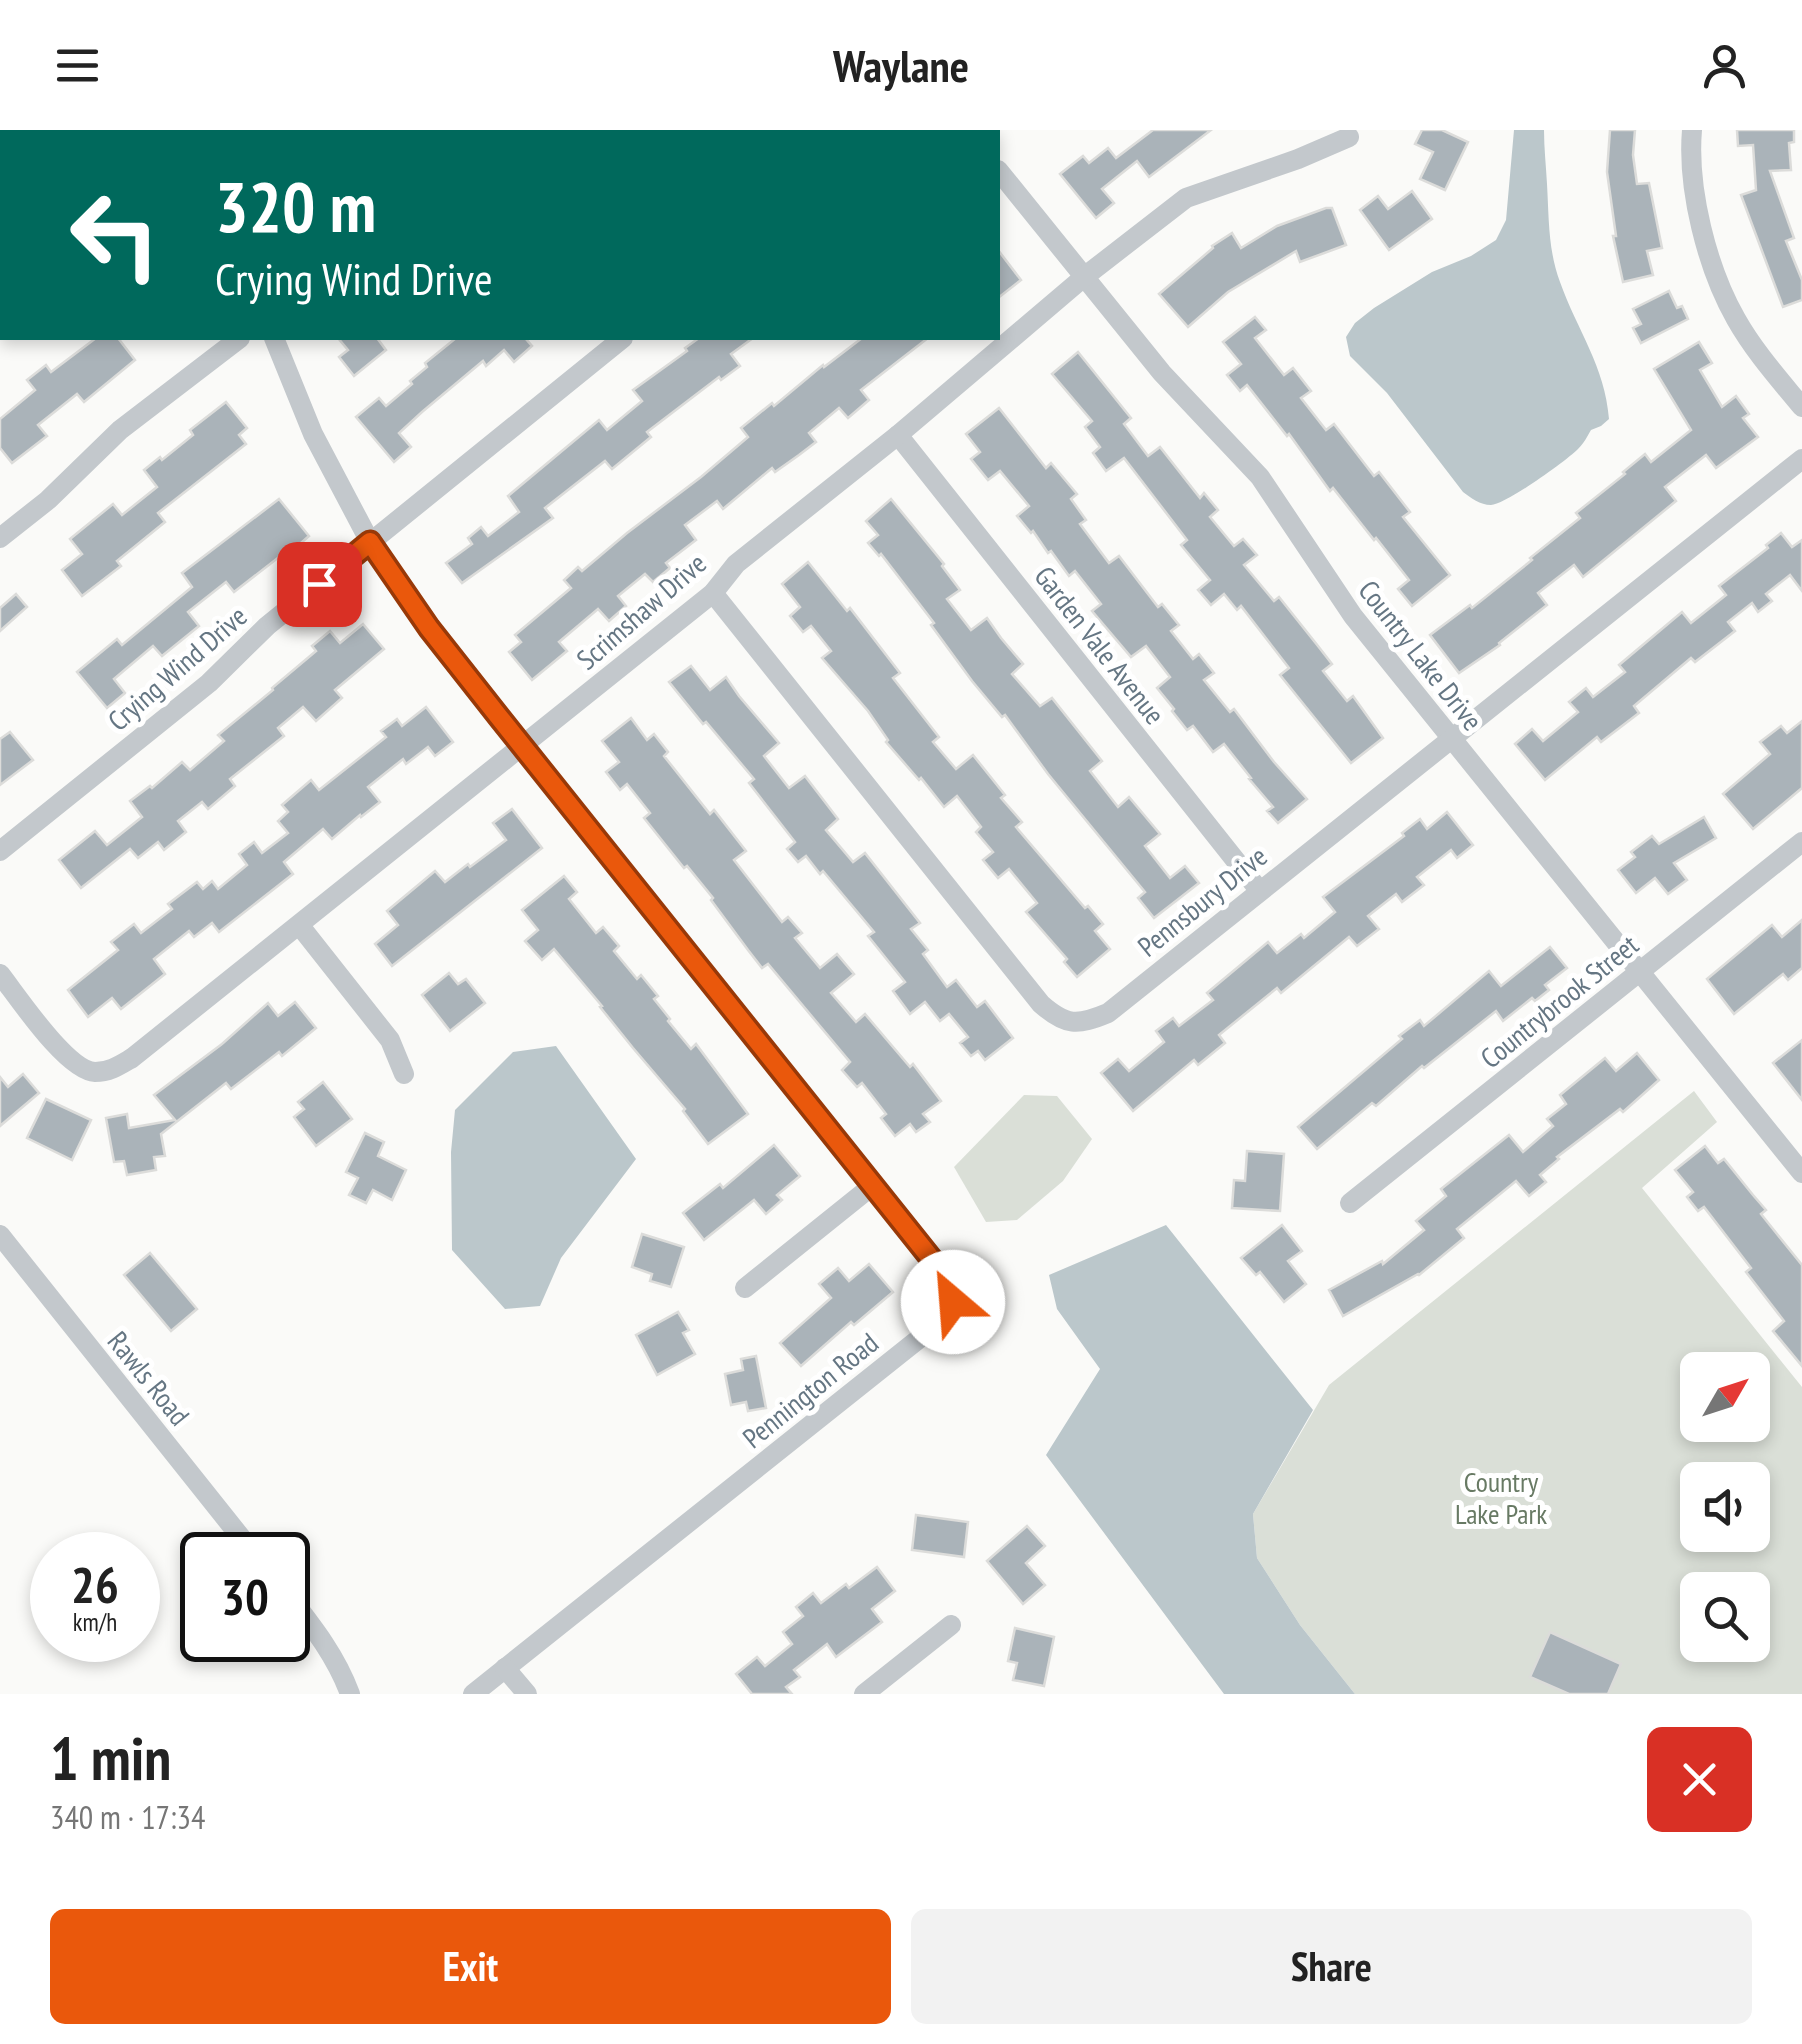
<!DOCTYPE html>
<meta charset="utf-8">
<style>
body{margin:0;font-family:"PT Sans Narrow",sans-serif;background:#f2f2f2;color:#222;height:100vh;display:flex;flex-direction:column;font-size:38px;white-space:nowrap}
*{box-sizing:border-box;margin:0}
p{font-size:32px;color:#767676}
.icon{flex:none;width:55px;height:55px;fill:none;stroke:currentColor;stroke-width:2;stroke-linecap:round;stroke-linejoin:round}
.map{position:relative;height:1564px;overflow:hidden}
.side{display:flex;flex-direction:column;background:#fff;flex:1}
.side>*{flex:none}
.hud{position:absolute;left:0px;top:0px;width:1000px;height:210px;box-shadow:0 5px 15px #0003;background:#00695c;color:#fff;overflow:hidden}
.needle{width:65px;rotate:51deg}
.buttons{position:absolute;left:1680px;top:1222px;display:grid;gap:20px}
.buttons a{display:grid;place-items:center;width:90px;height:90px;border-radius:15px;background:#fff;box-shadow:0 5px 15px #0003;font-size:50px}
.speed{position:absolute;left:30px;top:1402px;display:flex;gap:20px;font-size:50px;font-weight:700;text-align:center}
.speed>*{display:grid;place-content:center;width:130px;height:130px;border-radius:50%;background:#fff;box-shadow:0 5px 15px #0003;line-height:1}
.speed small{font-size:25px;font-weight:400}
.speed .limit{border:5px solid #111;border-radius:15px;background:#fff;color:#111}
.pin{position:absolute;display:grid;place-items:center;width:85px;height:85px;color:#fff;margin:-42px;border-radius:20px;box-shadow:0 5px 15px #0006}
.me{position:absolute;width:110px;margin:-55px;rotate:333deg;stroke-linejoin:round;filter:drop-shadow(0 0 8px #0008)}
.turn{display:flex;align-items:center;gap:35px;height:210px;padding:0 50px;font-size:45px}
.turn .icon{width:130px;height:130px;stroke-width:2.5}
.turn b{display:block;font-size:70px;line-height:85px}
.round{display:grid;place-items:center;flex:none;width:105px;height:105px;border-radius:15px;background:#f2f2f2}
.summary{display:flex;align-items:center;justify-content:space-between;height:170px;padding:0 50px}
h1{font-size:60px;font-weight:700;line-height:75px}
.cta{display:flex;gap:20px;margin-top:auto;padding:20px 50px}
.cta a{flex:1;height:115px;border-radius:15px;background:#ea580c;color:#fff;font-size:40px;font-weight:700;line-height:115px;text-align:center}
.cta a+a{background:#f2f2f2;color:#222}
header{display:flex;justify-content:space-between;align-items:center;height:130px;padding:0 50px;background:#fff;font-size:45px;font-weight:700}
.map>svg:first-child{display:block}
.green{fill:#dadfd7;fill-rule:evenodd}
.water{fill:#bbc7cb}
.building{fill:#aab3b9;stroke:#dcdcda;stroke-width:2.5}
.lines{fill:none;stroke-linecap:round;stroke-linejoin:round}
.minor{stroke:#c3c8cc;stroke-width:20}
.route-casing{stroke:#983908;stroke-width:25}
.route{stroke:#ea580c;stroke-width:18}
.labels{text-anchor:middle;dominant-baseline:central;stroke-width:10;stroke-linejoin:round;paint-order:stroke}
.street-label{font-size:28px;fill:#657683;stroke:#fff}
.park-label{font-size:28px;fill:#687a64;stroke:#fff}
</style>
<header><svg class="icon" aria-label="menu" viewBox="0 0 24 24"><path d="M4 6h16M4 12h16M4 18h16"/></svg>Waylane<svg class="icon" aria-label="person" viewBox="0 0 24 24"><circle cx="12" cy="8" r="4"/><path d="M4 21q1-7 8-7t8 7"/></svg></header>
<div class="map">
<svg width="1802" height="1564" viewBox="0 0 1802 1564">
<rect width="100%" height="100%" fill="#fafaf8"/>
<g class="green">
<path d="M1694,961l23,31 -75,66 160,199v307h-447l-55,-69 -43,-67 -4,-44 76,-129zM1698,1240h54v55h-54zM1698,1350h54v55h-54zM1698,1460h54v55h-54z"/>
<polygon points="1024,965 1057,966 1092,1009 1063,1051 1017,1090 986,1092 954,1037"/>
</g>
<g class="water">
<polygon points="467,0 623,0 620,2 464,2"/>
<path d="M1514,0h30c0,18 2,36 3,54 2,34 1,66 13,98 17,48 45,84 49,137l-8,7 -10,4c-4,7 -7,13 -13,19 -12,12 -73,56 -87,56 -11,0 -20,-7 -28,-13l-76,-99 -37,-37 -4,-19 9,-14 19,-15 58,-36 39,-16 25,-16 10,-20z"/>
<polygon points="556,916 636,1029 561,1128 540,1176 505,1179 452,1120 451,1022 455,980 513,922"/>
<polygon points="1166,1095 1313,1280 1253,1384 1257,1428 1300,1495 1355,1564 1224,1564 1046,1325 1100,1239 1057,1179 1049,1145"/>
</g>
<g class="building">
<polygon points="1153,0 1211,0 1149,47 1137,31 1102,59 1114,73 1096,88 1060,44 1083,26 1089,33 1108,18 1116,28"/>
<polygon points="1422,0 1442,0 1468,12 1445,60 1420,49 1433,22 1415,14"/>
<polygon points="1610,0 1635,0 1633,25 1637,54 1649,53 1662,118 1647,121 1653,145 1623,152 1613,106 1616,106 1607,42"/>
<polygon points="1737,0 1794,0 1794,12 1789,13 1791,40 1770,41 1794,108 1786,111 1802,150 1802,170 1783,177 1741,65 1756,60 1753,15 1738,16"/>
<polygon points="1412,61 1432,89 1389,120 1360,80 1378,66 1388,79"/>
<polygon points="1326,78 1332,78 1346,115 1300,132 1296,121 1228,162 1188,197 1159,164 1213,118 1212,116 1232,103 1241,118 1277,96"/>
<polygon points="998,120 1021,150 998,168"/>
<polygon points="1669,161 1677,178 1682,176 1688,189 1641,213 1633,198 1641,194 1633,179"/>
<polygon points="1255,187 1266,200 1255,208 1284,245 1293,238 1311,261 1301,268 1326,300 1334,294 1374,346 1379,342 1410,382 1403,387 1450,445 1412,476 1398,459 1409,450 1376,408 1374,410 1333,358 1330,361 1289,304 1287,306 1247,255 1240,261 1227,245 1241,234 1223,212"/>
<polygon points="96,208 118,208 135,230 84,272 77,264 38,295 47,306 12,333 0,318 0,289 35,260 27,250 46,235 51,242"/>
<polygon points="338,208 377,208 386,220 354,246 339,227 348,220"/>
<polygon points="456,208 525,208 532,216 514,232 504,220 486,236 483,231 422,282 399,303 411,317 394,332 356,287 379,268 386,276 412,254 410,251 427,237 425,233"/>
<polygon points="699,208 753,208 731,224 740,236 721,250 719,247 647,302 651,307 612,339 605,331 545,378 553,388 462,453 446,433 472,414 468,408 481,397 488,406 519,382 508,366 599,290 607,300 642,271 633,260 687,221 685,218"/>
<polygon points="862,208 928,208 861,260 869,270 848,288 839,278 809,303 816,312 799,325 775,342 772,338 723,379 717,371 685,395 696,410 666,433 670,438 653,452 645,444 618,466 626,476 609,491 598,479 559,512 567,521 532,550 509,522 521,512 515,505 571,458 564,450 578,437 582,441 627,403 701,347 748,307 741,298 772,273 774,276 823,235 824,237"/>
<polygon points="1699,212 1712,233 1700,240 1722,277 1736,266 1749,284 1743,288 1758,307 1716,338 1706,325 1665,357 1676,371 1583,447 1574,435 1538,463 1547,475 1499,513 1500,515 1459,543 1430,505 1470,475 1472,478 1532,430 1530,428 1580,388 1576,383 1625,344 1623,342 1645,324 1651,332 1691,300 1654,239"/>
<polygon points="1078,222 1131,288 1124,294 1148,326 1160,317 1200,368 1204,363 1218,380 1210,387 1234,416 1243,409 1257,425 1244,435 1274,471 1279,467 1318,516 1332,534 1323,541 1347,571 1353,566 1383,608 1351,633 1280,545 1289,538 1241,476 1237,480 1224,464 1211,475 1198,460 1210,450 1181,415 1187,410 1124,328 1106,341 1093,323 1100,317 1085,297 1092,291 1052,244"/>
<polygon points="226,272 247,298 239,305 246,314 158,383 165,392 117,431 121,436 82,466 62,440 82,424 70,409 113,374 122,385 157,357 144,340 160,327 162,330 193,305 190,300"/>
<polygon points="999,278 1046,338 1051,333 1077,364 1071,369 1086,390 1080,394 1109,433 1119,426 1158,477 1162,474 1179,495 1171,501 1193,529 1199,524 1214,543 1204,550 1230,582 1234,579 1274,632 1307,669 1278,693 1267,681 1273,677 1249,649 1251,648 1224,614 1213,622 1193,596 1187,600 1172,581 1174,579 1157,558 1170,547 1146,516 1131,527 1092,481 1101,474 1075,441 1069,446 1051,421 1048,423 1033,401 1031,403 1017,386 1029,376 1000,341 988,350 971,329 980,322 966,304"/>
<polygon points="279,369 309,406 294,419 292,417 234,462 226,452 188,482 199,496 162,526 153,516 114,549 125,563 107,578 77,542 117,509 122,515 192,457 182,443"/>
<polygon points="891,369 944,434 942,436 960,460 947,469 971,500 987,488 1001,508 1023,534 1012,544 1040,576 1052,568 1102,631 1090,641 1118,677 1129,667 1160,704 1145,716 1170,748 1185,736 1199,753 1154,788 1138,768 1145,762 1048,644 1005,585 1002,587 972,551 931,495 934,493 881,424 879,426 868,413 878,405 866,391"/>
<polygon points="1781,403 1792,417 1802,410 1802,461 1790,445 1766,464 1772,471 1758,482 1752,473 1728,492 1735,501 1695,532 1691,528 1634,576 1639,583 1601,612 1597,607 1545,650 1515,614 1532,599 1543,611 1578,582 1569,572 1586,558 1593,567 1625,542 1619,535 1682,482 1691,493 1726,465 1719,456 1768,418 1766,415"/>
<polygon points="808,432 847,481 850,478 900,543 893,548 939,607 933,612 956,639 973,625 1005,665 1001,668 1022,692 1016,697 1085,778 1088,776 1103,794 1095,801 1110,819 1077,847 1064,832 1067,829 1026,782 1037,773 1009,739 998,748 983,730 993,722 976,702 981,697 957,666 944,677 921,648 919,650 886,612 888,610 868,581 822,528 831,521 811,496 803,502 790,486 800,477 782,454"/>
<polygon points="16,464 27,477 0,501 0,478"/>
<polygon points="363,494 384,519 335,560 342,568 316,591 303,577 278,598 284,606 230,649 235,656 208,679 202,672 178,691 186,702 164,720 158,712 138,728 130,719 81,758 59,730 95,701 107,715 142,687 130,671 150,656 152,658 182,632 190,640 224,611 218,605 273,560 272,558 316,521 312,516 330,501 340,513"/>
<polygon points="691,536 710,560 726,547 739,566 779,613 764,626 789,658 805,646 838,689 826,700 853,732 865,723 920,793 911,799 928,820 923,824 947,857 956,850 977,877 985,871 1013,908 985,930 978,921 971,926 960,913 968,907 949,884 940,891 925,872 910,884 893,861 905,852 868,806 874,802 823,741 820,744 806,726 798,732 787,719 795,712 749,653 754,649 706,592 703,594 669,552"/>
<polygon points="426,577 453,612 435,626 428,617 406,634 403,629 368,657 380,672 361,687 360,685 332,709 323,699 284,732 293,744 219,802 212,793 194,807 189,801 154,829 165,844 121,879 112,868 88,887 68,860 118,820 111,812 134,794 141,803 172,779 168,774 197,752 203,759 212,751 218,759 247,735 239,724 254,712 262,723 288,703 278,691 288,682 282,675 311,650 319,660 386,607 381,601 397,589 402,596"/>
<polygon points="631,588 647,610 654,604 668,622 664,626 710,684 714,680 746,721 734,730 782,792 788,787 802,803 795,808 820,838 837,824 854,844 831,863 856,892 865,884 910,937 913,934 941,971 923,984 930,992 916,1002 910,994 895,1006 881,988 886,984 862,953 857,957 842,940 850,932 768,834 762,838 748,820 711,770 713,768 687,736 684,738 644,688 650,683 627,654 620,660 606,642 619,632 602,611"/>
<polygon points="1802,591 1802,658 1753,699 1723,664 1770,624 1760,612 1781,596 1787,603"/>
<polygon points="10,602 33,630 0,655 0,609"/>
<polygon points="512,679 542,718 392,836 375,814 398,795 387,781 435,741 445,752 468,734 470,737 506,710 493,693"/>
<polygon points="1447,682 1473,715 1457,728 1451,720 1417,747 1424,755 1402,772 1396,764 1368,786 1379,799 1357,816 1349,807 1281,863 1277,858 1219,905 1225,913 1198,935 1194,930 1133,981 1101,943 1118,929 1129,941 1164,912 1156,901 1173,888 1179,896 1213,870 1207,863 1268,812 1277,823 1301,804 1304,808 1335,782 1323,767 1404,706 1402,703 1420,689 1427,699"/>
<polygon points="1704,687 1716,708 1674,733 1687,750 1668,764 1655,748 1636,763 1618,740 1635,727 1631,722 1652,706 1659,714"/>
<polygon points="564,746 577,762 569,769 596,803 603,797 619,816 614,821 637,849 641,845 658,866 654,869 670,889 668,891 691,919 696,914 748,984 708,1014 683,981 685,979 633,918 600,877 602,876 554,819 542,830 525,811 538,800 522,780"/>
<polygon points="1802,790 1802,838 1788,850 1783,844 1734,884 1707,849 1772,795 1782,807"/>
<polygon points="1550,817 1567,838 1545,855 1549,860 1535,871 1532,868 1503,891 1496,881 1424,938 1422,936 1376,976 1372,973 1317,1019 1298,997 1402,909 1399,906 1420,890 1424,896 1489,841 1501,856"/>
<polygon points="449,843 458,854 466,849 485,873 450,901 422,865"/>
<polygon points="295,872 316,898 282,926 279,922 231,959 226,953 161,1004 165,1026 154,1027 156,1040 127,1045 124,1031 114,1032 106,988 127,984 129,998 175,990 154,965 222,914 268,873 278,886"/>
<polygon points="1802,910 1802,970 1773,933"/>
<polygon points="1637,923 1659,950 1623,982 1620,979 1557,1027 1559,1029 1540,1045 1546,1052 1529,1066 1516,1051 1457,1099 1464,1108 1419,1145 1418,1144 1343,1186 1329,1160 1382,1131 1383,1134 1424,1100 1416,1091 1446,1066 1441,1059 1509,1005 1523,1022 1553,996 1547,989 1566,974 1560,965 1605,928 1616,941"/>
<polygon points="23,944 39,963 0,996 0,947 8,957"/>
<polygon points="323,952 352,989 316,1016 294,987 304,979 298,972"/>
<polygon points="46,969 91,990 72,1030 27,1008"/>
<polygon points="365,1003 384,1012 378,1026 406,1040 392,1070 373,1060 366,1073 349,1065 358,1048 346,1042"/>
<polygon points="774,1015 800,1046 777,1065 782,1070 766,1084 754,1070 704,1110 683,1083 720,1054 723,1058"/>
<polygon points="1705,1016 1718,1033 1724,1029 1753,1065 1766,1080 1761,1084 1802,1135 1802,1236 1773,1201 1784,1191 1746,1142 1751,1138 1704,1077 1698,1081 1687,1067 1693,1062 1675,1040"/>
<polygon points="1247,1021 1284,1024 1280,1081 1232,1078 1234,1050 1245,1051"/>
<polygon points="1282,1095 1302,1121 1288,1131 1306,1154 1284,1172 1260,1142 1256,1145 1241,1128"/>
<polygon points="642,1104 684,1117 671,1157 650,1151 652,1144 632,1137"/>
<polygon points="150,1123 197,1179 171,1201 124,1145"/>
<polygon points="869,1134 893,1162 854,1195 851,1192 801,1236 780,1213 831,1168 819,1154 838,1138 849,1151"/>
<polygon points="678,1182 689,1200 683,1203 695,1224 657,1245 636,1205"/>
<polygon points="756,1226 766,1278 748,1281 746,1272 731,1275 725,1244 743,1240 741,1229"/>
<polygon points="916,1385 968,1392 964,1427 912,1420"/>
<polygon points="1027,1396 1045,1416 1026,1433 1045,1455 1023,1474 987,1431"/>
<polygon points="877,1437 895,1461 872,1479 882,1492 836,1527 827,1514 794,1540 800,1547 786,1557 792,1564 752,1564 736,1544 757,1527 765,1536 792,1514 783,1502 803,1486 796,1477 813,1463 821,1473 846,1454 849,1458"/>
<polygon points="1015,1498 1054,1507 1044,1556 1013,1550 1017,1533 1008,1531"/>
<polygon points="1550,1502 1621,1534 1608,1564 1569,1564 1530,1547"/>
</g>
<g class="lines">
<g class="minor">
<polyline points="150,0 152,2"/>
<polyline points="965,0 967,2"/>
<path d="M1692,0c-5,59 15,138 44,189 18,32 43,60 66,88"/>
<polyline points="87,2 90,0"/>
<polyline points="877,2 880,0"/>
<polyline points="998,40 1162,243 1260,347 1353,486 1802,1043"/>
<polyline points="0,71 2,69"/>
<polyline points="274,208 313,304 370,412 429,498 949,1151 953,1172 940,1192 473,1564"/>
<polyline points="898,305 1259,760"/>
<polyline points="0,408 48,370 120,300 240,208"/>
<path d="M713,463l328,411c25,22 36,22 67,9l694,-554"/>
<polyline points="0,721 209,553 267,496 623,208"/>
<polyline points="300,796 390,910 404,944"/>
<path d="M0,844c18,23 67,97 95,98 15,0 25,-7 37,-14l581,-465 23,-29 162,-129 186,-158 102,-79 112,-39 51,-22"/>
<polyline points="1350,1073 1802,712"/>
<polyline points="0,1105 255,1425"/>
<polyline points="745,1158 872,1056"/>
<path d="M288,1465c25,32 48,61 62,99"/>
<polyline points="505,1538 527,1564"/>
<polyline points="864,1564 951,1495"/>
</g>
</g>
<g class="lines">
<g class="route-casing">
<polyline id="route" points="319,454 370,412 429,498 499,587 949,1151 953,1172"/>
</g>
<use href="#route" class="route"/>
</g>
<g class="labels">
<g class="street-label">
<text transform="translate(641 481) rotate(-41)">Scrimshaw Drive</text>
<text transform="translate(1100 515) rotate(52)">Garden Vale Avenue</text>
<text transform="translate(1421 525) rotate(52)">Country Lake Drive</text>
<text transform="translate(177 538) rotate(-41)">Crying Wind Drive</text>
<text transform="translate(1202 771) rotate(-39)">Pennsbury Drive</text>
<text transform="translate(1559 871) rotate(-39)">Countrybrook Street</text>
<text transform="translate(149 1248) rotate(51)">Rawls Road</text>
<text transform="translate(810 1260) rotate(-39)">Pennington Road</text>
</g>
<g class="park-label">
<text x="1501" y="1351">Country<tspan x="1501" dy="32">Lake Park</tspan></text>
</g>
</g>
</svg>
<div class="buttons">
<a><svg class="needle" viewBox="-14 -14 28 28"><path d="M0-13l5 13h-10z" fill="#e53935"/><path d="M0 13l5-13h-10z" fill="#767676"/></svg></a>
<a><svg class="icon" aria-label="sound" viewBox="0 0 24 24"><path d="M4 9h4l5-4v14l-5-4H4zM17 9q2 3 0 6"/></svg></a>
<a><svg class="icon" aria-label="search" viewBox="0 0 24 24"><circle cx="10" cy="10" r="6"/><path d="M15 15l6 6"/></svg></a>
</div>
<div class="speed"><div>26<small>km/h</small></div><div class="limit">30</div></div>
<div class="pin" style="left:319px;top:454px;background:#d93025"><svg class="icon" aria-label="arrive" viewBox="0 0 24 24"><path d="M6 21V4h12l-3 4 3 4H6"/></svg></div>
<svg class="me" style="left:953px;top:1172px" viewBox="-20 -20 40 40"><circle r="19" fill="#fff"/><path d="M0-13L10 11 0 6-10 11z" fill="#ea580c"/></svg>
<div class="hud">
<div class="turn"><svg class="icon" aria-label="left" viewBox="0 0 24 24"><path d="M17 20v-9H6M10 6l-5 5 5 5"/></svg><div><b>320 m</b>Crying Wind Drive</div></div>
</div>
</div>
<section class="side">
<div class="summary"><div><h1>1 min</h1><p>340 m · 17:34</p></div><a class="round" style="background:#d93025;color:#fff"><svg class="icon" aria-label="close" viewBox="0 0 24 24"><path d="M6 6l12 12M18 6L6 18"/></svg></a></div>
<div class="cta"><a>Exit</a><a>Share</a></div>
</section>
